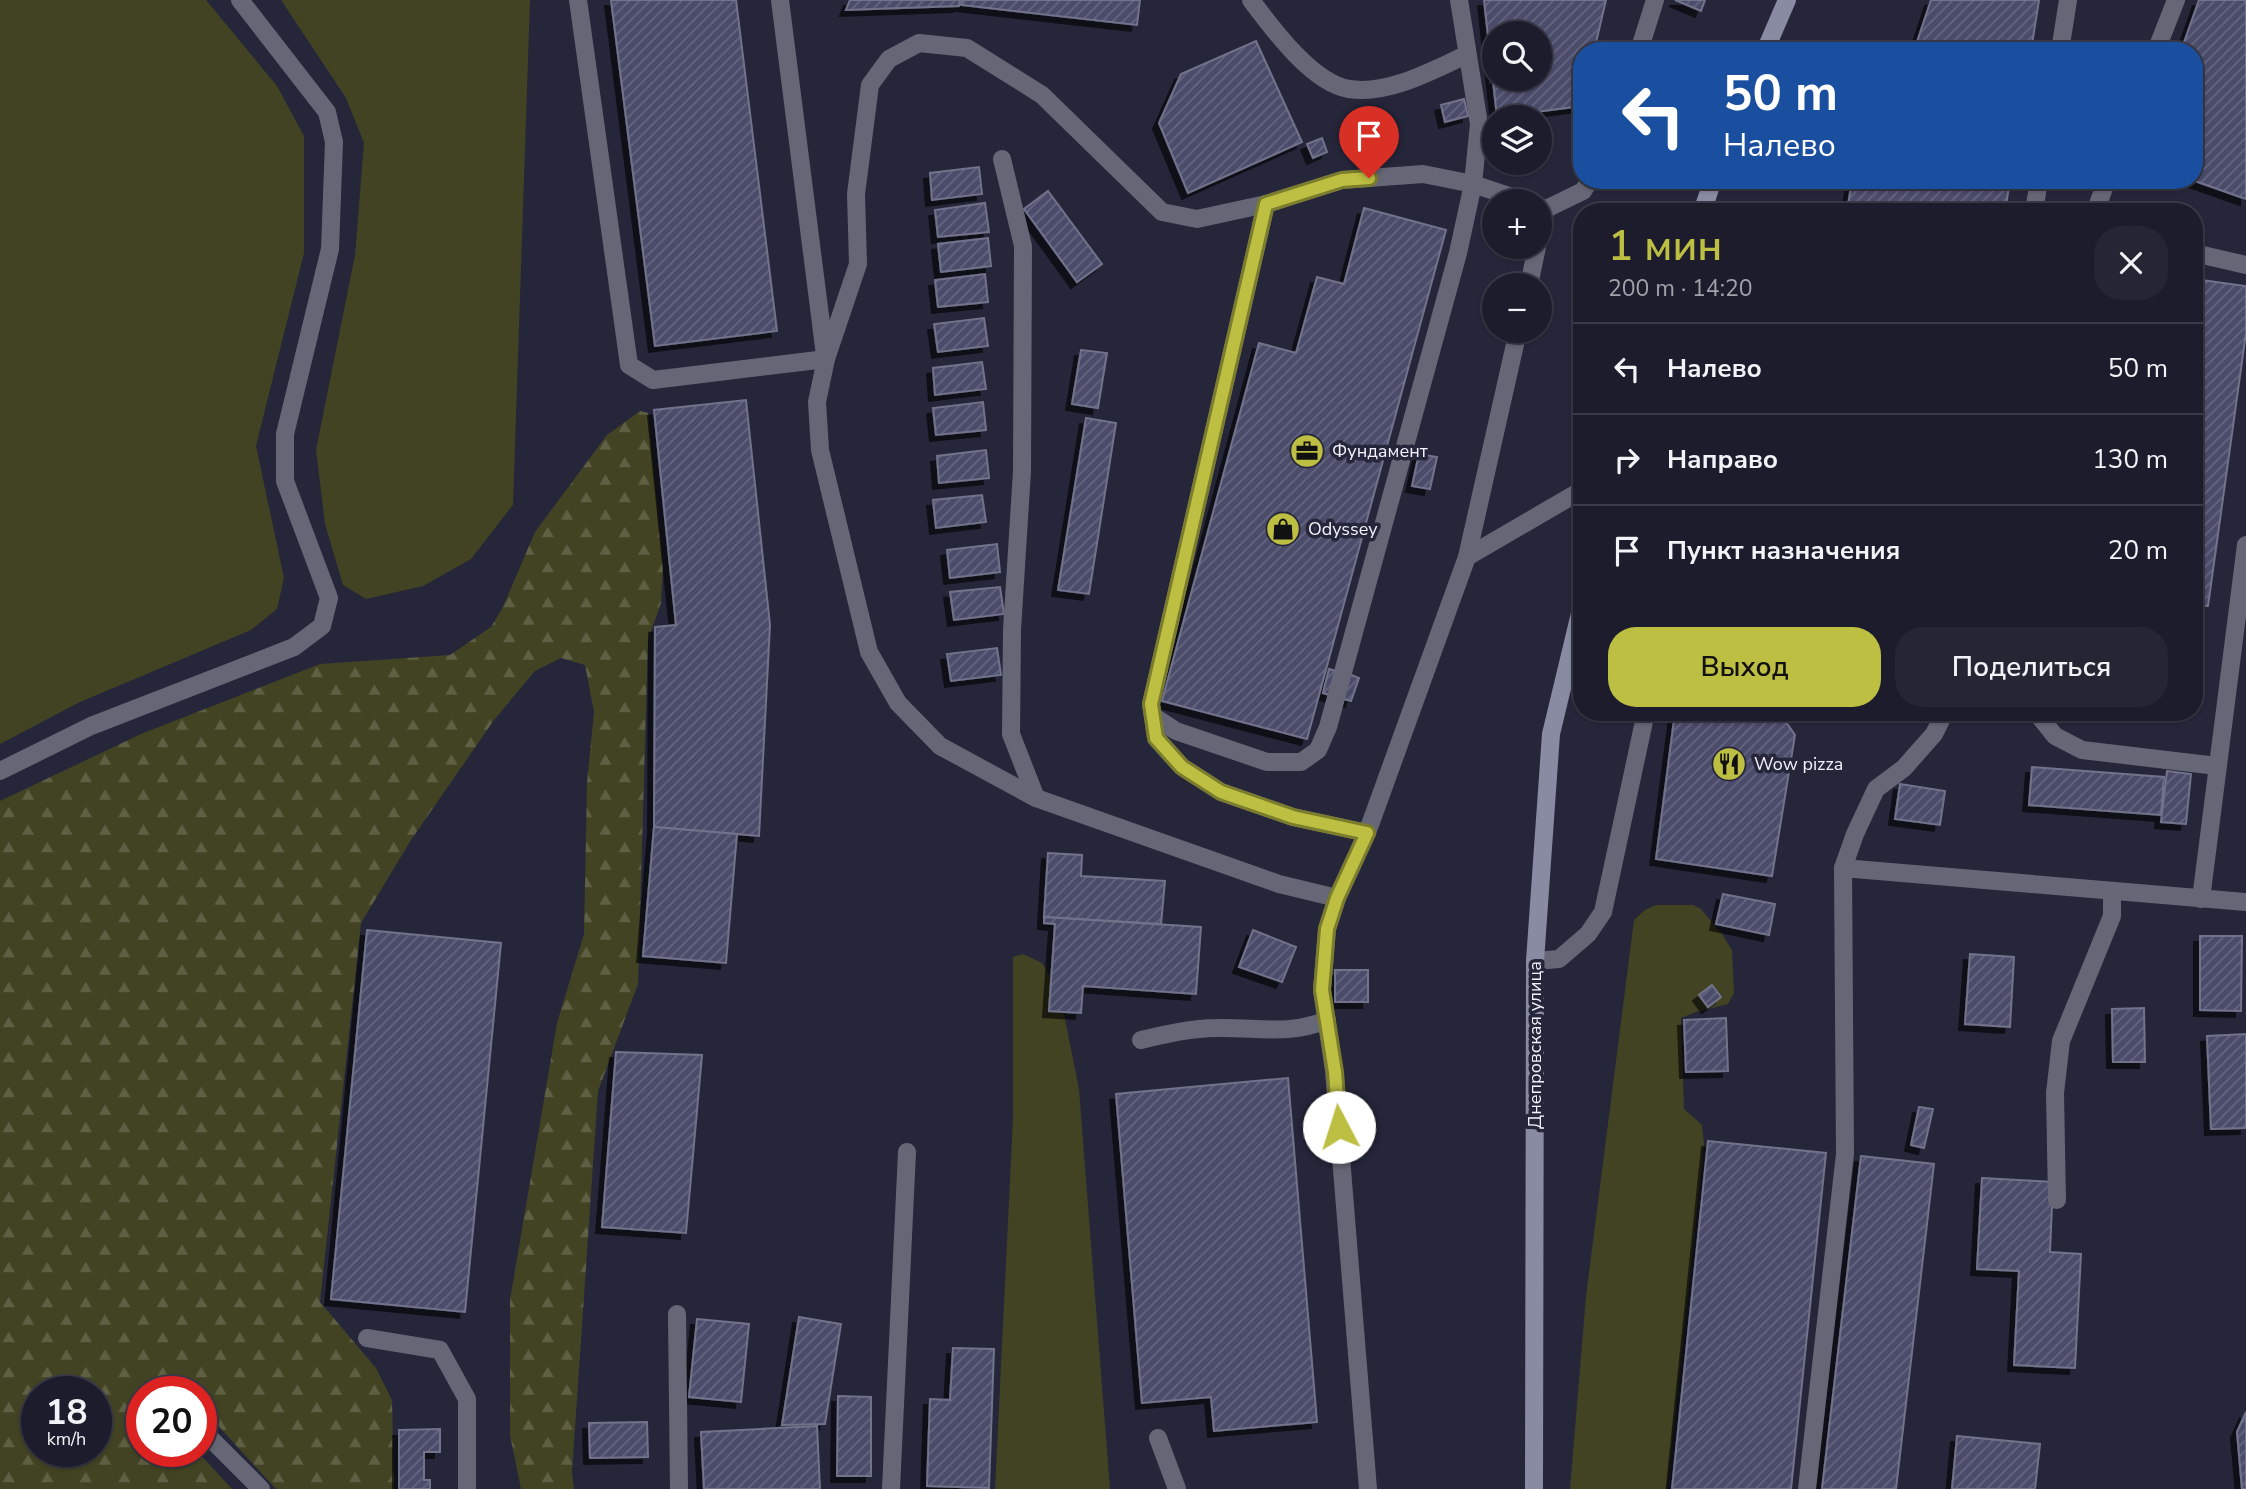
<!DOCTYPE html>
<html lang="ru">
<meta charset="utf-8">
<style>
body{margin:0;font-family:"Nunito Sans",sans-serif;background:#252534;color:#f1f3f6;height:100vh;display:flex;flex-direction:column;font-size:26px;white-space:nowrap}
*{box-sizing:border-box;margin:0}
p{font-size:23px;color:#a0a1a9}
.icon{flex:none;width:38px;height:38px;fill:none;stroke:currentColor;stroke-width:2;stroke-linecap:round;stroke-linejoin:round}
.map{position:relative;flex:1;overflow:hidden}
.side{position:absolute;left:1573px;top:203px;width:630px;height:518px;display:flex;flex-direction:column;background:#1c1c2c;border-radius:28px;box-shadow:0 2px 5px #0004,0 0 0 2px #3a3a48}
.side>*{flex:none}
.banner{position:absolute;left:1573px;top:42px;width:630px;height:147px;border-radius:28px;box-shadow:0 2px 5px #0004,0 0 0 2px #3a3a48;background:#1a4fa0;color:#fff;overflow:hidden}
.controls{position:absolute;left:1482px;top:21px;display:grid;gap:14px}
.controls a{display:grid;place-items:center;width:70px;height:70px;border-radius:50%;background:#1c1c2c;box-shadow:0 2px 5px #0004,0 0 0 2px #3a3a48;font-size:35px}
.speed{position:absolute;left:21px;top:1376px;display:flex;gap:14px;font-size:35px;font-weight:700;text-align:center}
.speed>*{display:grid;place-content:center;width:91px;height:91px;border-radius:50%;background:#1c1c2c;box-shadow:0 2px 5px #0004,0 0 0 2px #3a3a48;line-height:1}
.speed small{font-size:18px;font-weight:400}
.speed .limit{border:10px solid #d22;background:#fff;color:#111}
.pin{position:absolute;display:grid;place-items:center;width:60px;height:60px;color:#fff;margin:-72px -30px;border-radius:50% 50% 50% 0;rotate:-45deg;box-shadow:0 0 7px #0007}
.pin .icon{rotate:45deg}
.me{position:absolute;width:77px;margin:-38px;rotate:355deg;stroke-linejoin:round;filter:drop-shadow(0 0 5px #0008)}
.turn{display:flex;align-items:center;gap:24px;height:147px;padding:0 35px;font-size:32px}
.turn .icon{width:91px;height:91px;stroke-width:2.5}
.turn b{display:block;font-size:49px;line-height:60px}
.round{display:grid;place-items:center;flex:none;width:74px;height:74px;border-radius:28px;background:#252534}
.summary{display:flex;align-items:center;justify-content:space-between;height:119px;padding:0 35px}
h1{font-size:42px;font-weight:600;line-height:52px;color:#bdbf43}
.button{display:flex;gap:14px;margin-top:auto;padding:14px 35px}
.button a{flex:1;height:80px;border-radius:28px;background:#bdbf43;color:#111;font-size:28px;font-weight:600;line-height:80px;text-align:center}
.button a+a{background:#252534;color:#f1f3f6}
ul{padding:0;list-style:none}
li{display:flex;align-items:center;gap:21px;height:91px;padding:0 35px;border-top:2px solid #3a3a48}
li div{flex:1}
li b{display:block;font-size:26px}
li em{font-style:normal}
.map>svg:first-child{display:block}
.grass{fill:#424322}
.forest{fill:url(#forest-firs);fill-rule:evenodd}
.building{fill:url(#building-hatch);stroke:#71738b;stroke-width:2;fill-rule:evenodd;filter:url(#shadow)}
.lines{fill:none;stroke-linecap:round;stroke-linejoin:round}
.lane{stroke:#666776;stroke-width:18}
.secondary{stroke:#898ba2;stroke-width:18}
.route-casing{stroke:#7b7c2c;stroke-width:18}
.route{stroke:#bdbf43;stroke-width:12}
.labels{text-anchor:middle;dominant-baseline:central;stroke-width:7;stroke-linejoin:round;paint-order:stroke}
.poi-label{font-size:18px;fill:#f1f2fd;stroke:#25263a;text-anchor:start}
.street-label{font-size:18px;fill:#f1f2fd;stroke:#25263a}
</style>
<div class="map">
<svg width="2246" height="1489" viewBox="0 0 2246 1489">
<defs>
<pattern id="forest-firs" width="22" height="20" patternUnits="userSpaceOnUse" patternTransform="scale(1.75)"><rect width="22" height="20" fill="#424322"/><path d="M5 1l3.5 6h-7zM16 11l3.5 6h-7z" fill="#5e5f43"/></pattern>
<pattern id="building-hatch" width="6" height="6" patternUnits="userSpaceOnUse" patternTransform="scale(1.75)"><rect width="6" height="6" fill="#4b4c6b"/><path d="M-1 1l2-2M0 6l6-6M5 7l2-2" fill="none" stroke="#656681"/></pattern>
<filter id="shadow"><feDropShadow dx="-6" dy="6" stdDeviation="0" flood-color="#0009"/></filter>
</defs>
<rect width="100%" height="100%" fill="#25263a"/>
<g class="grass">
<polygon points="0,0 206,0 277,86 304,136 304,253 256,446 284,578 277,609 251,630 80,702 0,744"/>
<polygon points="281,0 530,0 513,505 471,559 423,586 366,599 343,585 325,524 316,450 355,255 364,143 346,98"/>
<polygon points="1656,905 1693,905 1701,909 1722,934 1732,950 1734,993 1728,1004 1696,1012 1681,1018 1684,1109 1702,1125 1704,1144 1667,1489 1570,1489 1586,1296 1634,920 1645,910"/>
<polygon points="1023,954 1042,963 1059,989 1079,1089 1110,1489 995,1489 1013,1118 1013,957"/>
</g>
<path class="forest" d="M640,411l8,2 15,154 -2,36 -13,37 -10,344 -40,107 -26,381 2,17h-53l-11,-54v-135l47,-277 27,-89 3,-152 7,-70 -9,-47 -24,-7 -26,13 -41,49 -83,120 -50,83 -41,379 56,66 16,32 2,89h-118l-75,-82v-16h-14l-19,-16 -17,11v5h-9v60h55l35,38h-232v-688l141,-67 179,-70 130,-9 41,-28 11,-18 33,-77 72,-97zM96,1391v60h-59v-60z"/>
<g class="building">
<polygon points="611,0 736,0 777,331 655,346"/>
<polygon points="850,0 960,0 959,6 846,10"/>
<polygon points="962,0 1140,0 1137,25 961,5"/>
<path d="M1484,0h122l-12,51h-12l-1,55 -84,11zM1494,33h46v46h-46z"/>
<polygon points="1675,0 1705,0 1701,11"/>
<polygon points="1931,0 2039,0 2031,51 1914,51"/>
<polygon points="2199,0 2246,0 2246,199 2192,180 2194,180 2194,51 2181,51"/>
<polygon points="1256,41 1302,142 1188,193 1159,123 1181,74"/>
<polygon points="1464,99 1468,116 1445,122 1441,105"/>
<polygon points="1322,138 1327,152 1313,158 1307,144"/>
<polygon points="979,167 982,194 932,200 930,173"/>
<polygon points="1852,180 1889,181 2010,180 2005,212 1847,212"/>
<polygon points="1048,191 1102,264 1077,282 1024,209"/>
<polygon points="985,203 989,232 938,237 935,210"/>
<polygon points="1364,208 1446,230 1307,739 1162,701 1259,343 1296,353 1317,277 1344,284"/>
<polygon points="988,238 991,266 941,272 938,244"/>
<polygon points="985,274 988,302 938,307 935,280"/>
<polygon points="2194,279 2246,286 2246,333 2208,606 2194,605"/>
<polygon points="984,318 988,346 938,352 934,324"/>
<polygon points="1081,350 1107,353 1098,408 1072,404"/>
<polygon points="982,362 986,389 935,395 933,368"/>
<polygon points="746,400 770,625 759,836 654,827 655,627 676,625 654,410"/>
<polygon points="983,402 986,430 936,435 933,408"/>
<polygon points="1086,418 1116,423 1089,594 1058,590"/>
<polygon points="986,450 989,478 939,483 937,456"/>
<polygon points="1419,454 1437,457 1430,489 1412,486"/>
<polygon points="982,495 986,522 936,528 933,500"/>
<polygon points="997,544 1000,572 950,578 947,550"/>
<polygon points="1000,587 1004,614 954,620 950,592"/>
<polygon points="997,648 1001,675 951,681 947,654"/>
<polygon points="1329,669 1340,672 1333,696 1323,693"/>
<polygon points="1349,674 1359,678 1351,701 1340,698"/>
<polygon points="1675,712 1779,712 1795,735 1772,876 1656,859"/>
<polygon points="2032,767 2164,777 2161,815 2029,805"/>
<polygon points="2167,771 2191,774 2186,824 2161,822"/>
<polygon points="1900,784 1945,791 1940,825 1895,819"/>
<polygon points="654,827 737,834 726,963 643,956"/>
<polygon points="1048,853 1082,855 1081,876 1165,881 1161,924 1044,917"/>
<polygon points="1723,894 1775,904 1769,935 1716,924"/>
<polygon points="1044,917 1201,927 1196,994 1083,986 1081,1013 1049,1011 1055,924 1044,923"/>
<polygon points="367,930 501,943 465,1312 331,1299"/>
<polygon points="1253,930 1296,947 1282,982 1239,967"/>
<polygon points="2200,936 2242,936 2241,1011 2200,1010"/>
<polygon points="1970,954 2014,957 2010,1027 1965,1024"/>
<rect x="1335" y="970" width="33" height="32"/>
<polygon points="1712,985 1721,997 1708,1007 1699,995"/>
<polygon points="2144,1008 2145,1062 2113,1062 2112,1009"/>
<polygon points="1726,1018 1728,1071 1686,1072 1684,1020"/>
<polygon points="2246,1034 2246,1128 2211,1129 2207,1036"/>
<polygon points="616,1052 702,1055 686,1233 602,1227"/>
<polygon points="1288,1078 1317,1422 1214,1431 1211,1397 1142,1403 1116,1094"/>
<polygon points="1919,1107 1933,1109 1924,1148 1911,1145"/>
<polygon points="1708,1141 1826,1153 1791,1489 1672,1489"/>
<polygon points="1861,1156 1934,1164 1896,1489 1822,1489"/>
<polygon points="1982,1178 2053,1182 2050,1252 2081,1254 2075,1368 2014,1365 2019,1271 1977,1269"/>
<polygon points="799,1317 841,1324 825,1424 782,1425"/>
<polygon points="697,1319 749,1324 741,1402 689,1397"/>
<polygon points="953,1348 994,1349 989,1488 927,1486 930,1399 950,1400"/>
<polygon points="838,1396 871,1397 871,1476 837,1476"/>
<polygon points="2246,1412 2246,1489 2242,1489 2237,1432"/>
<polygon points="647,1422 648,1457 590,1458 589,1423"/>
<polygon points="817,1426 820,1489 704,1489 701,1432"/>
<polygon points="440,1429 440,1452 424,1452 424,1480 430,1480 430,1489 399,1489 399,1430"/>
<polygon points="1957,1436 2040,1444 2035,1489 1952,1489"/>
</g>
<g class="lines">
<g class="lane">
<polyline points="578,0 629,365 653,380 826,359"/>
<polyline points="780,0 825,355"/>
<path d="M1251,0c21,28 61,83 98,89 39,6 83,-18 117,-34"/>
<polyline points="1639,51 1655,0"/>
<polyline points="2060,51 2068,0"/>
<polyline points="2156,51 2176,0"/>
<polyline points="1002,159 1023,246 1022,471 1012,630 1011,734 1036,798"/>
<polyline points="1266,204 1151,704 1156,738 1182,767 1221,792 1293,817 1367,833"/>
<polyline points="1540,207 1546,209 1540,234"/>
<polyline points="1546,209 1583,191 1590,180"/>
<polyline points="2034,212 2039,180"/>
<polyline points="2095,212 2107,180"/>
<polyline points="2194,253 2246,265"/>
<polyline points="1529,285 1537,247"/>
<polyline points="1467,557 1582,490"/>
<polyline points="2036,712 2055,736 2082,750 2217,766"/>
<polyline points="1153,716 1176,731 1267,762 1301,762 1318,750 1328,727 1458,253 1473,184 1479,124 1459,0"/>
<polyline points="0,771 91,726 294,647 322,626 329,598 285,481 285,434 330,249 334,142 327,112 240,0"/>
<polyline points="1843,868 1855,834 1876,789 1904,768 1934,734 1945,712"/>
<polyline points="1337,898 1279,884 1036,798 940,746 898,703 869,652 820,450 817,402 826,359 858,264 856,194 870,85 889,59 919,43 967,48 1042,95 1162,212 1197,219 1266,204 1342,180 1423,174 1473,184 1524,201"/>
<polyline points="2201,899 2246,545"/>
<polyline points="1535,961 1559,959 1588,934 1603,912 1646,712"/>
<path d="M1141,1040c25,-6 51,-12 76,-12 40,-1 71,8 110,-8"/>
<polyline points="2057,1200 2055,1093 2061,1041 2112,916 2112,891"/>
<polyline points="677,1314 679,1489"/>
<polyline points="367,1338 440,1350 467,1399 467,1489"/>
<polyline points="201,1429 261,1489"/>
<polyline points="1158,1438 1177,1489"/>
<polyline points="891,1489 907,1152"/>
<polyline points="1368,1489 1334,1071 1322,990 1327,929 1337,898 1367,833 1467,557 1518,331"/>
<polyline points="1807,1489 1845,1154 1843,868 2246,902"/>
</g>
<g class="secondary">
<polyline points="1765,51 1787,0"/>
<polyline points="1702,212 1713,180"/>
<polyline points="1534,1489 1535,961 1551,734 1582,605"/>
</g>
</g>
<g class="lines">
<g class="route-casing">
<polyline id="route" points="1339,1127 1335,1072 1322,990 1327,929 1337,898 1367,833 1293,817 1221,792 1182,767 1156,738 1151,704 1266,204 1342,180 1369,178"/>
</g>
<use href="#route" class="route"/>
</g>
<defs>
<g id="office-disc" transform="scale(1.75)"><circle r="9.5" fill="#bdbf43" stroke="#25263a"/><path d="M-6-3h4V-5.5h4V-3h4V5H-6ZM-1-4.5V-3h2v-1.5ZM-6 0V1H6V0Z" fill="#111"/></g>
<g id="shop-disc" transform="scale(1.75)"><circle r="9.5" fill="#bdbf43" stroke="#25263a"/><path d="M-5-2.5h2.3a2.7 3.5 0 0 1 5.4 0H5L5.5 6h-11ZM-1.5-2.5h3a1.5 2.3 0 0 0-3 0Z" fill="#111"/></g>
<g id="restaurant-disc" transform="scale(1.75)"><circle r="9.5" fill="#bdbf43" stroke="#25263a"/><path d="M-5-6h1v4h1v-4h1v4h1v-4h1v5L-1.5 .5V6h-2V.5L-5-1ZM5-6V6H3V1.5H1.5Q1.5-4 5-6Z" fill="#111"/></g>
</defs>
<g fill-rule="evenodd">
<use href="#office-disc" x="1307" y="451"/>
<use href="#shop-disc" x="1283" y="529"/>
<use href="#restaurant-disc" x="1729" y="764"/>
</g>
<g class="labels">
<g class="poi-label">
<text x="1332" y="451">Фундамент</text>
<text x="1308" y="529">Odyssey</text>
<text x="1754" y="764">Wow pizza</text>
</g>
<g class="street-label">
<text transform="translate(1535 1045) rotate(-90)">Днепровская улица</text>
</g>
</g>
</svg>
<div class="controls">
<a><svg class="icon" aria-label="search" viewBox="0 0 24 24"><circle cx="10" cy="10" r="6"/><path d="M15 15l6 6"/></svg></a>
<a><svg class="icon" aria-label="layers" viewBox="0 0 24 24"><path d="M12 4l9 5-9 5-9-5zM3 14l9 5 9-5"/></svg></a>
<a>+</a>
<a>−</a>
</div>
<div class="speed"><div>18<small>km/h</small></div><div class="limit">20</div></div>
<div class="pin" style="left:1369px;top:178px;background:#d93025"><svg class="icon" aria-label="arrive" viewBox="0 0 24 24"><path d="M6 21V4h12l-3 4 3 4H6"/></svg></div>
<svg class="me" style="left:1339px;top:1127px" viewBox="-20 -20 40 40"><circle r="19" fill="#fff"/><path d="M0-13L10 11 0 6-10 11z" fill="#bdbf43"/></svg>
<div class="banner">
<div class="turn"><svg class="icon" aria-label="left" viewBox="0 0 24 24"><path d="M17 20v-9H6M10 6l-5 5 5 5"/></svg><div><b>50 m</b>Налево</div></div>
</div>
<section class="side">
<div class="summary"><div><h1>1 мин</h1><p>200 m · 14:20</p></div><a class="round"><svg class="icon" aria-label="close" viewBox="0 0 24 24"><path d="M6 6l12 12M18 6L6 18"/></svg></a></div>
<ul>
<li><svg class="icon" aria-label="left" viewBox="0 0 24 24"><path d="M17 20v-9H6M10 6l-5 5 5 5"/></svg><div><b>Налево</b></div><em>50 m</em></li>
<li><svg class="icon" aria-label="right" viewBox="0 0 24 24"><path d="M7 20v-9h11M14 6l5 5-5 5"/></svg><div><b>Направо</b></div><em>130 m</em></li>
<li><svg class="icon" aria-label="arrive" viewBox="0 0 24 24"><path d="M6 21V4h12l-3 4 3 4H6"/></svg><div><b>Пункт назначения</b></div><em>20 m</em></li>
</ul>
<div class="button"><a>Выход</a><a>Поделиться</a></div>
</section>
</div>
